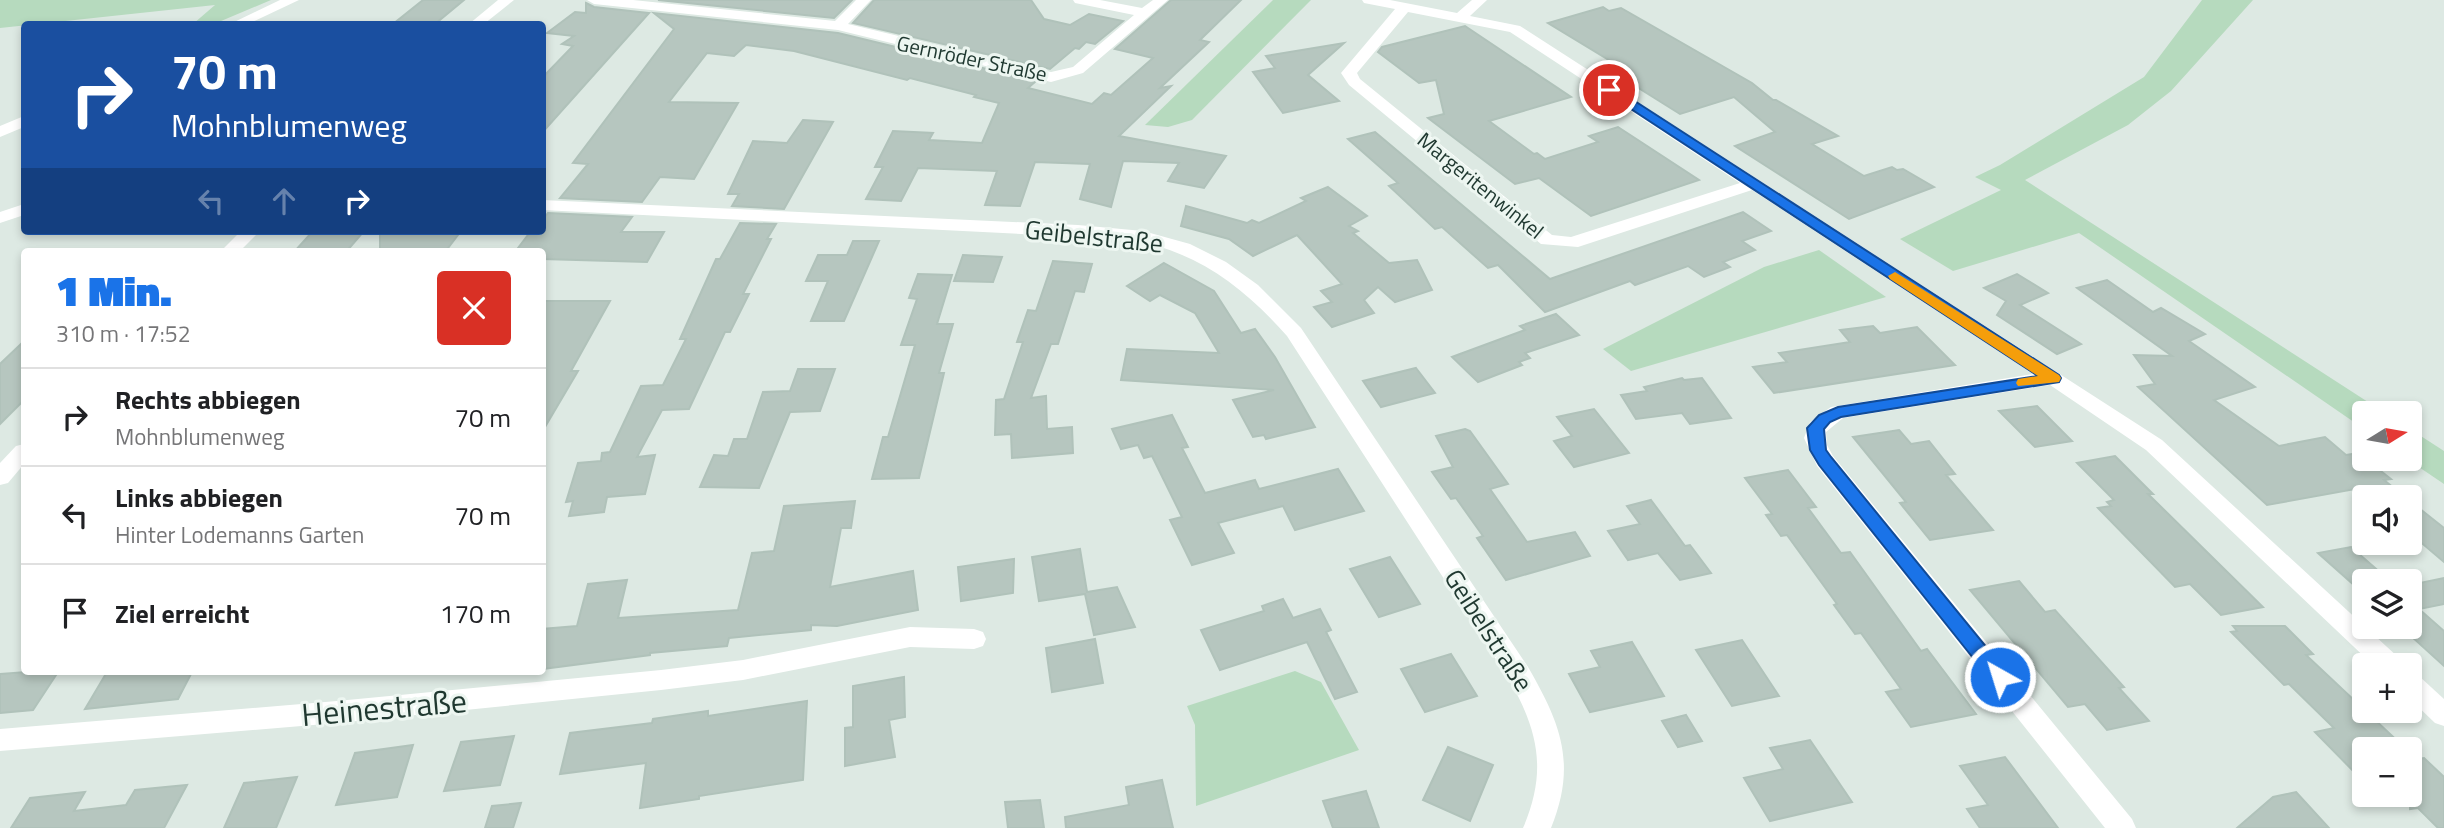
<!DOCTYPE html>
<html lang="de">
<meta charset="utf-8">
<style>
body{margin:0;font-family:"Titillium Web",sans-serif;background:#f2f2f2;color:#202124;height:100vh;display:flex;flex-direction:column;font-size:26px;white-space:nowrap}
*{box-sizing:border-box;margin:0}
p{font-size:23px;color:#757577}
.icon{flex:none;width:38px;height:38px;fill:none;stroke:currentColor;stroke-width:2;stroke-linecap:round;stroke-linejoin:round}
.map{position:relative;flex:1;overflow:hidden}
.details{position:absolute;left:21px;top:248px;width:525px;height:427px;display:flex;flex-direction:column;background:#fff;border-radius:7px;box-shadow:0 4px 10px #0003}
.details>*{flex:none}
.top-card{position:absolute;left:21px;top:21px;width:525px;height:214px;border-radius:7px;box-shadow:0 4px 10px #0003;background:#1a4fa0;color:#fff;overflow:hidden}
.needle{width:46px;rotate:79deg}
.buttons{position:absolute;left:2352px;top:401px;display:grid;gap:14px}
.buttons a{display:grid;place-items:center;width:70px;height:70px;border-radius:7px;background:#fff;box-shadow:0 4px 10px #0003;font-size:35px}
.pin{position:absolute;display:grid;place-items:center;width:60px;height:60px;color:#fff;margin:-30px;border:4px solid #fff;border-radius:50%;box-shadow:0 2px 7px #0007}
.me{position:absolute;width:77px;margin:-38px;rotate:321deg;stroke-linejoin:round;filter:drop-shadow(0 0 5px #0008)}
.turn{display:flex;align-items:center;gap:24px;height:147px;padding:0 35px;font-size:32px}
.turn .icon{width:91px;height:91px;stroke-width:2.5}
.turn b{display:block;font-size:49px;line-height:60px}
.lanes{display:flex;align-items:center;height:66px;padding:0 35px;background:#0003;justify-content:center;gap:35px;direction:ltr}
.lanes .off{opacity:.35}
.round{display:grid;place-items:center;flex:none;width:74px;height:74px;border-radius:7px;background:#f2f2f2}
.headline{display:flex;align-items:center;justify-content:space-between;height:119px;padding:0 35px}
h1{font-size:42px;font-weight:800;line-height:52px;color:#1a73e8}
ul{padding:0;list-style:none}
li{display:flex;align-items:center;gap:21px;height:98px;padding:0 35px;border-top:2px solid #e0e0e0}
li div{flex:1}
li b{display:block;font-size:26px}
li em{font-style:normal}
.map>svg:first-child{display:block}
.green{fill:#b6dabe}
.building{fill:#b6c6bf;stroke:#b0c2ba;stroke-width:2}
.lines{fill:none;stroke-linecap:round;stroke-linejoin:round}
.minor{fill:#fff;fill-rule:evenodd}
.tertiary{fill:#fff;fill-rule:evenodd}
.route{fill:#1a73e8;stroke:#114b97;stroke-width:2}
.slow{fill:#f59e0b}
.labels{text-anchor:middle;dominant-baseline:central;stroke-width:6;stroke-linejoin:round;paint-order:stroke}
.far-street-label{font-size:21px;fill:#1f3830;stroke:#edf6f1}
.street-label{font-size:26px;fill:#1f3830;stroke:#edf6f1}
.near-street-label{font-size:32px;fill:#1f3830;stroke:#edf6f1}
</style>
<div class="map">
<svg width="2444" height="828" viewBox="0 0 2444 828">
<rect width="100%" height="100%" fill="#dde9e3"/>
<g class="green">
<polygon points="0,0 271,0 214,24 193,24 215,5 0,28"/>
<polygon points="1273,0 1311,0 1192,120 1168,127 1145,125"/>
<polygon points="2202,0 2253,0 2171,91 2128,125 2025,180 2385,413 2364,413 2364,429 2079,233 1953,271 1900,239 2001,190 1975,177 2000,165 2144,77"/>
<polygon points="1819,250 1886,297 1631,371 1603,349 1764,267"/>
<polygon points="2410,429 2444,451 2444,484 2407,459 2410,458"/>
<polygon points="1295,671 1321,682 1359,750 1196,806 1195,725 1187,706"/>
</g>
<g class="building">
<polygon points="423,0 464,0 435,24 393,24"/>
<polygon points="658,0 852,0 834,18"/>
<polygon points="874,0 1031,0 1044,19 1070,25 1089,14 1123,21 1095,44 1086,42 1079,49 1075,48 1050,69 853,23"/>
<polygon points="1171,0 1241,0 1200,40 1209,42 1160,88 1171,86 1119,136 1226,156 1204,188 1168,181 1179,163 1123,161 1111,207 1080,199 1090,164 1035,162 1020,206 985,205 997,171 918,168 901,201 866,199 883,167 875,167 893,131 933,133 929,140 982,143 999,103 974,97 976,95 910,78 907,80 794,51 746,45 734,56 707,53 669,102 738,103 694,179 660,177 642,202 560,198 588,164 573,163 674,29 654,13 838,33 1036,81 1028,88 1092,104 1104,93 1111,95 1153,58 1115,49"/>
<polygon points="586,3 594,7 649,13 542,133 542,78 573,46 562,44 574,36 547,33 575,12 586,13"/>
<polygon points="1603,7 1609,11 1621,8 1752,83 1773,100 1776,100 1838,136 1812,144 1864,176 1892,167 1897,170 1903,169 1934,187 1849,219 1735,146 1775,132 1734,97 1680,114 1602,65 1612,62 1548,23"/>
<polygon points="1465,26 1571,97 1489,121 1534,154 1537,153 1545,159 1598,142 1589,136 1618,127 1699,180 1591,216 1539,178 1515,184 1428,118 1444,114 1436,80 1419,83 1378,52 1382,47"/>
<polygon points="1344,43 1308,75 1339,101 1283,113 1253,72 1275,68 1266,56"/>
<polygon points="803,120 833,122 784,209 732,206 739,194 728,194 753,141 787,143"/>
<polygon points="1375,132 1550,279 1743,212 1771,231 1742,241 1755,250 1723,262 1730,267 1704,277 1688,266 1635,285 1630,281 1545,312 1498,265 1488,268 1442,227 1435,229 1389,186 1398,183 1348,139"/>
<polygon points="1328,187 1367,216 1349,226 1358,231 1353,233 1389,263 1417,260 1432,290 1395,302 1378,287 1364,300 1374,313 1332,327 1314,307 1332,302 1321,291 1342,284 1297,235 1253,256 1229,239 1181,226 1186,206 1247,223 1252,220 1259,223 1306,201 1301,198"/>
<polygon points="548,213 632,217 621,232 664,232 647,262 542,259 542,252 515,252 531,231 542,231 542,220"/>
<polygon points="740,223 776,224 767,239 771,239 743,294 749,294 730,332 725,332 689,409 662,410 637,457 655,455 645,494 607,497 604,512 569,516 573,501 566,502 578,463 601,461 602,453 610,452 641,386 663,385 686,339 680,339 716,259 720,259"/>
<polygon points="313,231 364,231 346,252 294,252"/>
<polygon points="380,231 461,231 445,252 380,250"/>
<polygon points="853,241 879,241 844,321 811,321 828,281 806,281 818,255 847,255"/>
<polygon points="963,255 1002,257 993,282 954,281"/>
<polygon points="1053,261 1092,264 1084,292 1075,291 1058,344 1051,344 1031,398 1046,396 1047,429 1072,427 1073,453 1012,458 1011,434 995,435 996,400 1004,399 1023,342 1017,342 1028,310 1036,311"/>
<polygon points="1164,263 1214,291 1241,333 1255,329 1275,357 1315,427 1266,439 1264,435 1253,437 1233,400 1274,390 1121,380 1127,349 1219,353 1195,313 1160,295 1150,301 1127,286"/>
<polygon points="918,274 952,275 937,324 953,324 939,373 944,373 919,478 872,479 883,437 888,437 915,345 901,345 917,299 909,298"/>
<polygon points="2017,274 2048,293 2020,305 2081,344 2057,354 1997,315 2006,301 1984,288"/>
<polygon points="2107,280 2153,312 2161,308 2205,334 2189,341 2255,387 2214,400 2279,446 2325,437 2346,455 2358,453 2391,479 2384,480 2405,497 2365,497 2355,489 2267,505 2138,387 2155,384 2134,355 2172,356 2077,288"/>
<polygon points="542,301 610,301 571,371 578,371 542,432"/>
<polygon points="1556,314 1579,335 1525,353 1530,358 1519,362 1522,365 1478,382 1452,357 1525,330 1520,326"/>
<polygon points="1873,326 1880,333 1917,327 1955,365 1774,393 1753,367 1787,362 1779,353 1850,342 1840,330"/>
<polygon points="24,341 24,400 0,424 0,364"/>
<polygon points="1416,368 1435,393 1381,407 1363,381"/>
<polygon points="798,369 835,369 820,411 790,412 759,488 700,487 714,455 728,456 734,439 747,439 763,392 790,391"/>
<polygon points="1682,378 1684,380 1702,378 1731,418 1690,424 1682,413 1636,419 1621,395 1647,391 1644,387"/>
<polygon points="2037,406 2072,441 2035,447 1999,411"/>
<polygon points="1594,409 1629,453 1574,467 1554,441 1572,436 1557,417"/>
<polygon points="1172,415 1188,447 1182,448 1205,493 1255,480 1259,489 1338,469 1364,511 1295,530 1283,506 1218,523 1234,553 1192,565 1170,520 1182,517 1152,456 1144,458 1138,445 1121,449 1112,429"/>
<polygon points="1465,429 1470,431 1508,484 1490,489 1527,542 1575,532 1590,556 1506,580 1477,538 1483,536 1456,498 1451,499 1432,472 1453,467 1436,436"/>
<polygon points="1899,430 1911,444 1929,441 1955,474 1946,475 1993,530 1930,540 1900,503 1906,502 1853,437"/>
<polygon points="2115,456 2153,494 2148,494 2263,607 2221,615 2190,584 2175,587 2098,508 2111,506 2107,502 2114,500 2077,463"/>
<polygon points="1788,470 1816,507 1808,508 1841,553 1850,552 1921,651 1927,649 1976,714 1911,727 1886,692 1901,689 1861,633 1855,634 1834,605 1837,604 1787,535 1781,536 1766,515 1772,514 1745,478"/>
<polygon points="1651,500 1685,546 1690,545 1711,573 1680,580 1658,553 1628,560 1608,531 1640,524 1627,506"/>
<polygon points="855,501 851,528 841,528 830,587 913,571 918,610 837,626 811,625 811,630 729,638 727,646 650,653 650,655 542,669 542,629 577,626 588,584 627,580 618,618 738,610 752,553 774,551 784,506"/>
<polygon points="2410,501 2444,528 2444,562 2410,533"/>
<polygon points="2351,547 2390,581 2364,581 2364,594 2318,553"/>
<polygon points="1080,549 1087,592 1117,587 1135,627 1094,635 1085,594 1039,601 1032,557"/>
<polygon points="1390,557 1420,604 1379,617 1350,569"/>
<polygon points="1014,559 1013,593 961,601 958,567"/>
<polygon points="2444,578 2444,604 2419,609 2444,631 2444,666 2410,635 2410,585"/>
<polygon points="2019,581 2045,612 2055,610 2124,687 2119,688 2149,721 2107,730 2085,704 2068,707 1970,590"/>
<polygon points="1283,599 1293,618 1320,609 1331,630 1326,632 1357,692 1335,699 1307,642 1220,670 1201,630 1264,611 1262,606"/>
<polygon points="2233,626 2285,626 2313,654 2306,655 2406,749 2364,749 2364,782 2315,732 2334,728 2289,684 2284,685 2231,632 2237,631"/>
<polygon points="1095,639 1103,683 1052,692 1046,648"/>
<polygon points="1742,640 1779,696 1732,706 1696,650"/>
<polygon points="1632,642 1664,696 1590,712 1569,674 1600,667 1591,651"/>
<polygon points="1451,654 1477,696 1425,712 1401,669"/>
<polygon points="27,672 58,672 33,710 0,713 0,674"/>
<polygon points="107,672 192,672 178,699 85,709"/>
<polygon points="904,677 905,717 889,720 895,757 845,766 845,728 853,727 853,686"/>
<polygon points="807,701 803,780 699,796 699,799 640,808 646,763 560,774 570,733 652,723 653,719 708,711 708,716"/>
<polygon points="1686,715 1702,741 1678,747 1662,721"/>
<polygon points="514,736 500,785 444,791 461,742"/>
<polygon points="1810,740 1852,802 1770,821 1744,778 1783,769 1770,748"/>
<polygon points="413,745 397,797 336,805 355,753"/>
<polygon points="1448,747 1493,765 1470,821 1423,800"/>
<polygon points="2005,757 2058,828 1980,828 1967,809 1988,805 1960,766"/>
<polygon points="2424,758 2444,777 2444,828 2438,828 2418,808 2410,809 2410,760"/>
<polygon points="297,777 276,828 224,828 244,783"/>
<polygon points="1162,780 1173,828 1066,828 1065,817 1129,805 1126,787"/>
<polygon points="187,785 164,828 11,828 30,798 85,792 74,811 126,805 135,790"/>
<polygon points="1366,791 1379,828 1333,828 1323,801"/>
<polygon points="2296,792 2329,828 2237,828 2273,797"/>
<polygon points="1040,800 1044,828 1008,828 1005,802"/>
<polygon points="521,803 513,828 485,828 492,806"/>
</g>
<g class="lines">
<g class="minor">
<polygon points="498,0 514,0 484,24 469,24"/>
<polygon points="587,0 633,0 835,21 856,0 871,0 848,24 1051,72 1073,67 1134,15 1075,3 1073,0 1100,0 1142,8 1153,0 1168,0 1083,73 1051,82 838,30 594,4"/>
<path d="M1362,0h28l67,13 15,-13h15l-17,16 50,10 642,414 237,218 4,7h-30l-227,-215 -96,-65 -207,33 -17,14 1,13 6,11 299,363 4,9h-31l-288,-362 -13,-28 6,-16 21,-15 202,-33 -281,-184 -174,57 -37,-3 -192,-159 -8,-12 54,-64 -31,-6zM1408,12l102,20 230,151 -169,54 -19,-2 -192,-156 -3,-6z"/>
<path d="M542,200l536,25 65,6 47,13 36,18 32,23 43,43 227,339c33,57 49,97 23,161h-28c24,-56 16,-95 -13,-147l-223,-345c-46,-52 -96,-89 -166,-97l-579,-29z"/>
<polygon points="24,204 24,215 0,223 0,212"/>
<polygon points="241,231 260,231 239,252 220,252"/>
<polygon points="24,444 24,464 8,483 0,485 0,463 16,446"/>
<polygon points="910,627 974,629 983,632 986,639 983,646 974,649 910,647 743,680 661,690 337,723 0,751 0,729 337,701 661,670 743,660"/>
<polygon points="2410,673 2419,676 2444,699 2444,726 2435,723 2410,699"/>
</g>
<g class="tertiary">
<polygon points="280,0 299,0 248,24 230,24"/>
<polygon points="24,116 24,127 0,137 0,126"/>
</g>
</g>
<polygon class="route" points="1605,87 1613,87 2059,375 2061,378 2059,382 2053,383 1841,417 1830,422 1824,429 1826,450 1831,457 2006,671 2009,677 2006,683 2000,685 1993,683 1819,465 1810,450 1807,428 1819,415 1838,407 2038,376 1605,92"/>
<polygon class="slow" points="1895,272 2059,375 2061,378 2059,382 2018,386 2016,383 2018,379 2038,376 1890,279 1888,276"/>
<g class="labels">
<g class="far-street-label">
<text transform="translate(972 58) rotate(12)">Gernröder Straße</text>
<text transform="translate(1481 185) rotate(39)">Margeritenwinkel</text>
</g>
<g class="street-label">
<text transform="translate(1094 236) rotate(6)">Geibelstraße</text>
<text transform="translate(1489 630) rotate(57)">Geibelstraße</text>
</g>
<g class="near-street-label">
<text transform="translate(384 707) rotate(-5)">Heinestraße</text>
</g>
</g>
</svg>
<div class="buttons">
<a><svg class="needle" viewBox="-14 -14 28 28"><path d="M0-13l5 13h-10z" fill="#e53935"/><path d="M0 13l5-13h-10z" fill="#757577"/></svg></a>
<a><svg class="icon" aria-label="sound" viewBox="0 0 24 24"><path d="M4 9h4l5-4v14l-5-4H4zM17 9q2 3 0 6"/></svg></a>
<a><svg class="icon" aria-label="layers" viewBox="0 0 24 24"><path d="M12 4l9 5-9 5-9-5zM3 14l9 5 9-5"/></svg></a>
<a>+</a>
<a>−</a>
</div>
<div class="pin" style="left:1609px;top:90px;background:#d93025"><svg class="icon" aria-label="arrive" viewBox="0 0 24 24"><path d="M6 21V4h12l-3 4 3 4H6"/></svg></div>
<svg class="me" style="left:2000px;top:677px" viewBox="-20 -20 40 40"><circle r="17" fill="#1a73e8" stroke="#fff" stroke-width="3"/><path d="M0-11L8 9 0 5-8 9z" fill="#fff"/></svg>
<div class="top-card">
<div class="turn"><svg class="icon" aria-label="right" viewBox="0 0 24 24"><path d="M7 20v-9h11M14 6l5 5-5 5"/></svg><div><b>70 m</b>Mohnblumenweg</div></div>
<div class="lanes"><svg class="icon off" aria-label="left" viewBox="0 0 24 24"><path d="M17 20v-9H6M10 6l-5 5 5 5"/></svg><svg class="icon off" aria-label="ahead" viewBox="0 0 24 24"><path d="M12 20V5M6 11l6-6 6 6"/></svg><svg class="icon" aria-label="right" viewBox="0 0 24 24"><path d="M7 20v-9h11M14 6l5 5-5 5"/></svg></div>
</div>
<section class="details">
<div class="headline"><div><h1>1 Min.</h1><p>310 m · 17:52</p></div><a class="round" style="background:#d93025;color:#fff"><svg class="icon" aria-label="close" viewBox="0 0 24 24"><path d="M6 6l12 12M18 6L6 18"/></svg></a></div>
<ul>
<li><svg class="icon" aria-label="right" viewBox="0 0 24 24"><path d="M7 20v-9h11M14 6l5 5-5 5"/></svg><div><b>Rechts abbiegen</b><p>Mohnblumenweg</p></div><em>70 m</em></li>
<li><svg class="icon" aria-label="left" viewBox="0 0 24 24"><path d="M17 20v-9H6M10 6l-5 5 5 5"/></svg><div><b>Links abbiegen</b><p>Hinter Lodemanns Garten</p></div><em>70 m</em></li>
<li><svg class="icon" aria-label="arrive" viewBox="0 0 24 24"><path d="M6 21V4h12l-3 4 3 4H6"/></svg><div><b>Ziel erreicht</b></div><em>170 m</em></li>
</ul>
</section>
</div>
